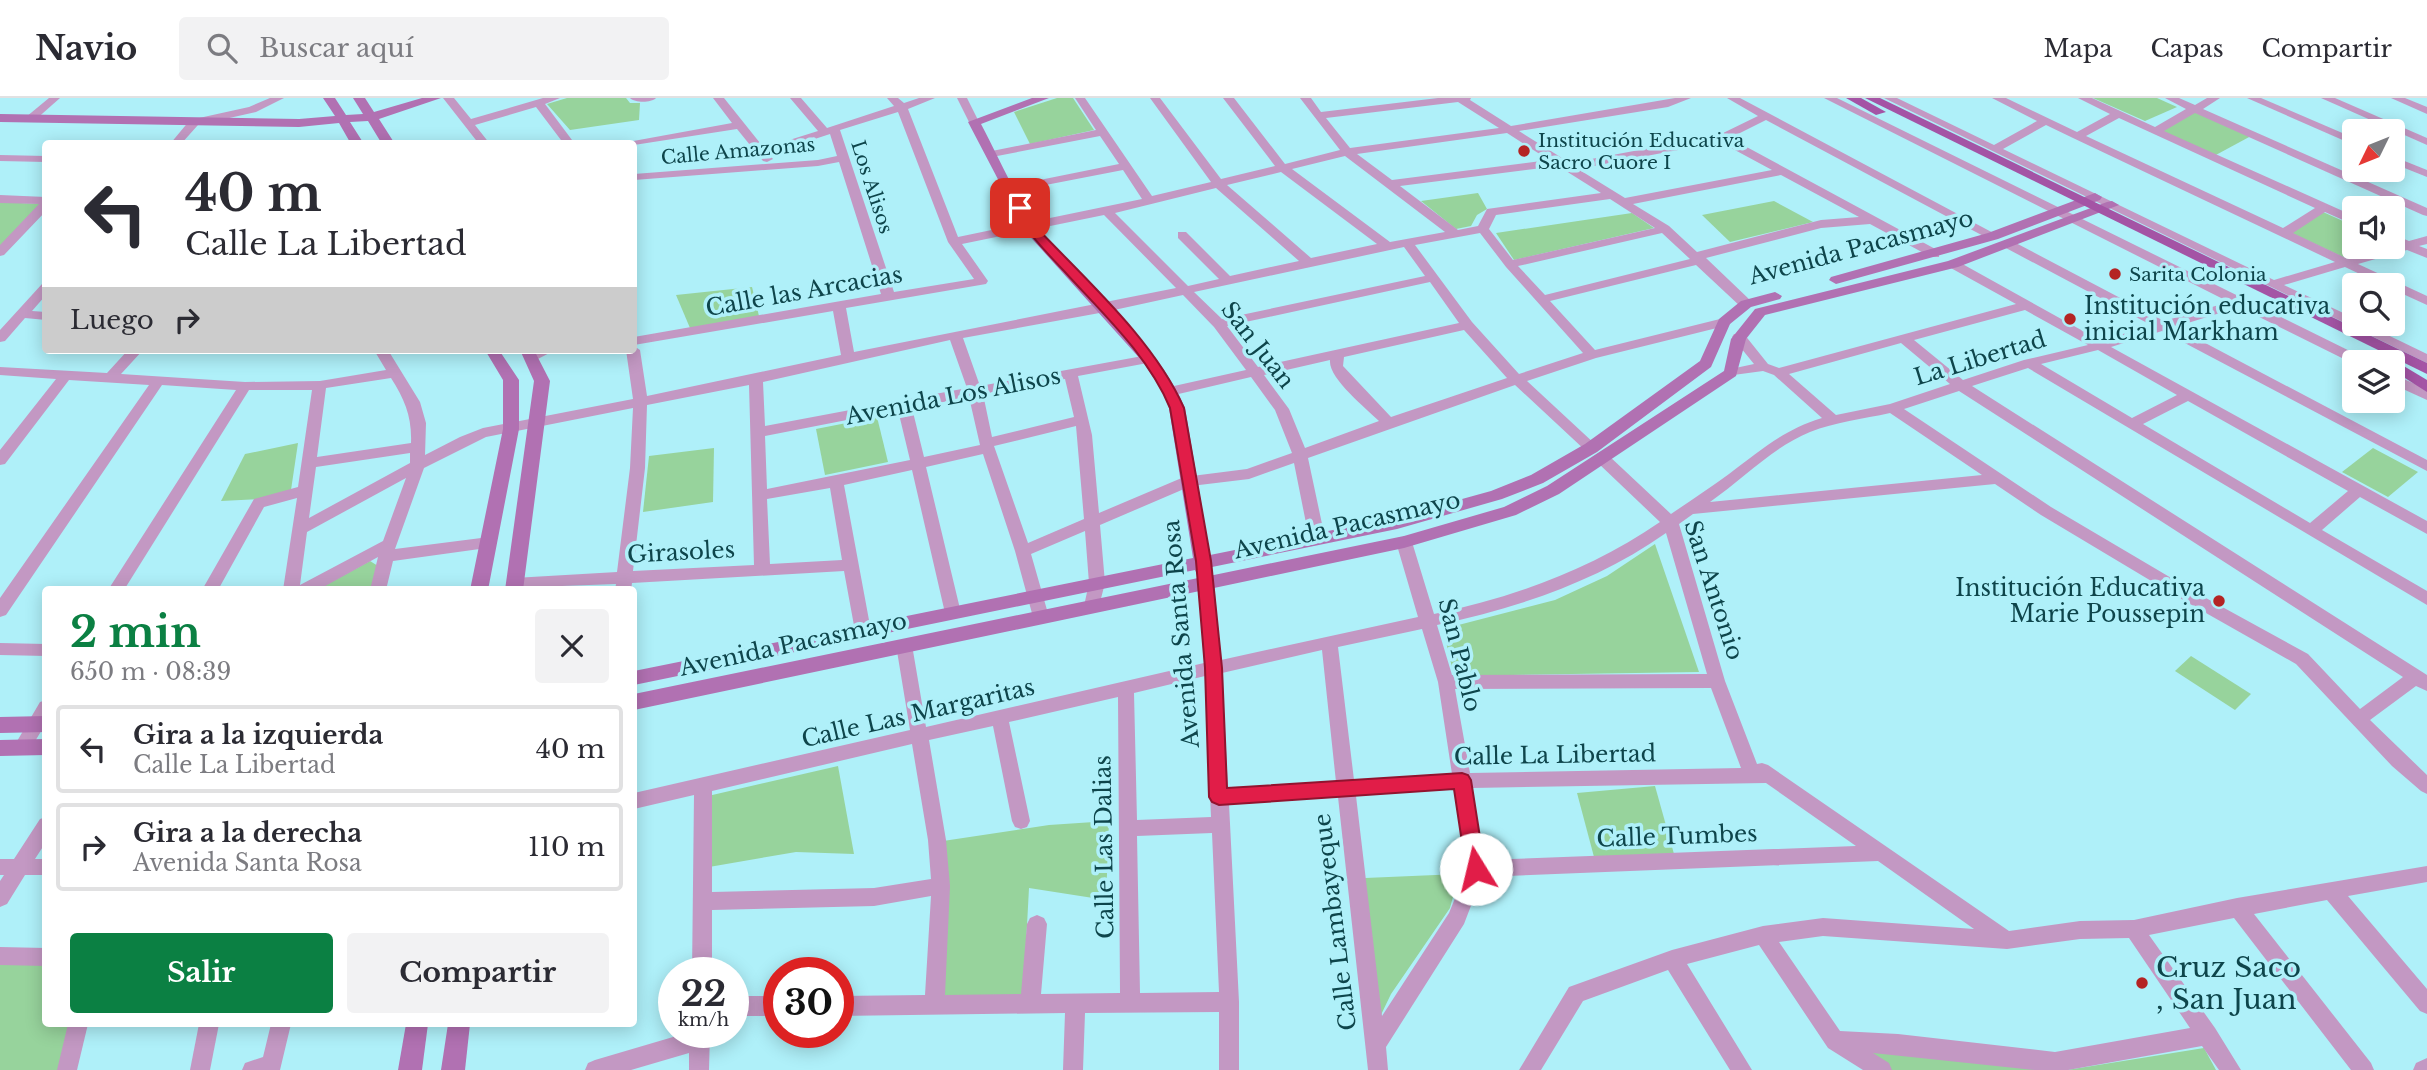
<!DOCTYPE html>
<html lang="es">
<meta charset="utf-8">
<style>
body{margin:0;font-family:"Libre Baskerville",serif;background:#f2f2f3;color:#2b2b33;height:100vh;display:flex;flex-direction:column;font-size:26px;white-space:nowrap}
*{box-sizing:border-box;margin:0}
p{font-size:23px;color:#7c7c81}
.icon{flex:none;width:38px;height:38px;fill:none;stroke:currentColor;stroke-width:2;stroke-linecap:round;stroke-linejoin:round}
.map{position:relative;flex:1;overflow:hidden}
.details{position:absolute;left:42px;top:488px;width:595px;height:441px;display:flex;flex-direction:column;background:#fff;border-radius:7px;box-shadow:0 4px 18px #0003}
.details>*{flex:none}
.guide{position:absolute;left:42px;top:42px;width:595px;height:214px;border-radius:7px;box-shadow:0 4px 18px #0003;background:#fff;color:#2b2b33;overflow:hidden}
.needle{width:46px;rotate:227deg}
.fabs{position:absolute;left:2342px;top:21px;display:grid;gap:14px}
.fabs a{display:grid;place-items:center;width:63px;height:63px;border-radius:7px;background:#fff;box-shadow:0 4px 18px #0003;font-size:35px}
.speed{position:absolute;left:658px;top:859px;display:flex;gap:14px;font-size:35px;font-weight:700;text-align:center}
.speed>*{display:grid;place-content:center;width:91px;height:91px;border-radius:50%;background:#fff;box-shadow:0 4px 18px #0003;line-height:1}
.speed small{font-size:18px;font-weight:400}
.speed .limit{border:10px solid #d22;background:#fff;color:#111}
.pin{position:absolute;display:grid;place-items:center;width:60px;height:60px;color:#fff;margin:-30px;border-radius:14px;box-shadow:0 4px 10px #0006}
.me{position:absolute;width:77px;margin:-38px;rotate:351deg;stroke-linejoin:round;filter:drop-shadow(0 0 5px #0008)}
.turn{display:flex;align-items:center;gap:24px;height:147px;padding:0 28px;font-size:32px}
.turn .icon{width:91px;height:91px;stroke-width:2.5}
.turn b{display:block;font-size:49px;line-height:60px}
.then{display:flex;align-items:center;height:66px;padding:0 28px;background:#0003;gap:14px;font-size:26px}
.round{display:grid;place-items:center;flex:none;width:74px;height:74px;border-radius:7px;background:#f2f2f3}
.head{display:flex;align-items:center;justify-content:space-between;height:119px;padding:0 28px}
h1{font-size:42px;font-weight:800;line-height:52px;color:#0b8043}
.primary-button{display:flex;gap:14px;margin-top:auto;padding:14px 28px}
.primary-button a{flex:1;height:80px;border-radius:7px;background:#0b8043;color:#fff;font-size:28px;font-weight:800;line-height:80px;text-align:center}
.primary-button a+a{background:#f2f2f3;color:#2b2b33}
ul{padding:0;list-style:none}
li{display:flex;align-items:center;gap:21px;height:88px;margin:0 14px 10px;padding:0 14px;border:4px solid #e1e1e2;border-radius:7px}
li div{flex:1}
li b{display:block;font-size:26px}
li em{font-style:normal}
header{display:flex;align-items:center;gap:42px;box-sizing:border-box;height:98px;padding:0 35px;background:#fff;border-bottom:2px solid #e1e1e2}
header strong{font-size:33px}
nav{display:flex;gap:38px;margin-inline-start:auto;font-size:24px}
.search{width:490px;height:63px;background:#f2f2f3;display:flex;align-items:center;gap:18px;box-sizing:border-box;padding:0 24px;border-radius:7px;color:#7c7c81;font-size:26px}
.map>svg:first-child{display:block}
.green{fill:#97d39c}
.lines{fill:none;stroke-linecap:round;stroke-linejoin:round}
.street{fill:#c398c3;fill-rule:evenodd}
.secondary{fill:#b171b2;fill-rule:evenodd}
.primary{fill:#a454a5;fill-rule:evenodd}
.route{fill:#e11d48;stroke:#92132f;stroke-width:2}
.poi-dot{fill:#b42424;stroke:#aff0f9;stroke-width:2.5}
.labels{text-anchor:middle;dominant-baseline:central;stroke-width:7;stroke-linejoin:round;paint-order:stroke}
.far-poi-label{font-size:19px;fill:#0e454b;stroke:#aff0f9;text-anchor:start}
.far-street-label{font-size:19px;fill:#0e454b;stroke:#aff0f9}
.street-label{font-size:23px;fill:#0e454b;stroke:#aff0f9}
.poi-label{font-size:23px;fill:#0e454b;stroke:#aff0f9;text-anchor:start}
.near-poi-label{font-size:28px;fill:#0e454b;stroke:#aff0f9;text-anchor:start}
</style>
<header>
<strong>Navio</strong>
<div class="search"><svg class="icon" aria-label="search" viewBox="0 0 24 24"><circle cx="10" cy="10" r="6"/><path d="M15 15l6 6"/></svg>Buscar aquí</div>
<nav><a>Mapa</a><a>Capas</a><a>Compartir</a></nav>
</header>
<div class="map">
<svg width="2427" height="972" viewBox="0 0 2427 972">
<rect width="100%" height="100%" fill="#aff0f9"/>
<g class="green">
<polygon points="567,0 626,0 630,5 640,5 639,22 570,32 547,6"/>
<polygon points="1057,0 1073,0 1094,32 1030,46 1014,14"/>
<polygon points="2093,0 2157,0 2177,9 2145,23"/>
<polygon points="2196,13 2251,38 2214,58 2160,34"/>
<polygon points="1478,95 1487,111 1477,117 1471,128 1456,131 1421,103"/>
<polygon points="1774,103 1813,124 1730,144 1702,117"/>
<polygon points="0,104 41,106 0,148"/>
<polygon points="2323,114 2354,128 2354,149 2379,149 2343,159 2289,134"/>
<polygon points="1632,115 1654,130 1514,162 1496,135"/>
<polygon points="752,189 759,218 690,230 676,197"/>
<polygon points="877,319 888,364 825,377 816,331"/>
<polygon points="298,345 291,392 259,401 221,403 245,356"/>
<polygon points="714,350 713,404 643,414 649,358"/>
<polygon points="2373,350 2418,374 2388,399 2342,374"/>
<polygon points="1655,446 1699,574 1454,578 1443,531 1555,502 1607,478"/>
<polygon points="370,463 378,468 372,492 316,492"/>
<polygon points="2191,558 2251,596 2235,612 2175,573"/>
<polygon points="838,668 854,756 796,754 709,769 708,698"/>
<polygon points="1655,688 1674,756 1594,759 1577,695"/>
<polygon points="1109,723 1106,802 1029,790 1023,902 943,903 943,743 1049,727"/>
<polygon points="1459,776 1450,810 1391,896 1379,921 1365,780"/>
<polygon points="0,864 45,864 46,926 71,926 59,972 0,972"/>
<polygon points="1835,943 2053,972 1887,972"/>
<polygon points="2204,950 2216,972 2067,972"/>
</g>
<g class="lines">
<g class="street">
<polygon points="49,0 60,0 34,23 26,23 26,19"/>
<polygon points="270,0 284,0 256,14 198,27 181,46 170,46 190,22 249,9"/>
<polygon points="443,0 454,0 471,21 543,0 560,0 545,6 575,46 564,46 536,9 475,27 490,46 479,46"/>
<path d="M630,0h26c-5,5 -21,5 -26,0z"/>
<path d="M713,0h11l40,50 54,-17 -28,-33h11l26,30 67,-22 -7,-8h11l6,5 15,-5h16l-27,11 50,128 184,-38 -19,-29 -113,22 -6,-3 6,-3 109,-22 -19,-28 -108,21 -6,-3 6,-3 104,-21 -21,-32h10l67,98 59,-14 -61,-84h10l61,81 54,-13 -52,-68h11l51,66 55,-14 -40,-52h11l10,14 117,-14h33l-1,2 41,26 164,-28h16l-23,9 -149,24 51,32 149,-28 39,-19 -31,-18h13l259,138 -2,3h-8l-223,-119 -36,18 209,113v6h-8l-61,-33 -49,4 -115,30 45,43v6h-10l-45,-42 -146,36 45,49 129,-32 7,4 -2,3 -133,33 -69,23 69,64 2,3 -2,3h-10l-71,-66 -207,73 17,80 -3,4 -5,2 -8,-6 -15,-75 -45,16 -58,7 -91,39 5,58 -7,27h-12l-2,-4 5,-23 -4,-52 -54,23 18,63 -2,4h-12l-2,-4 -18,-66 -32,-97 -57,13 35,146 -2,4h-12l-2,-4 -33,-143 -68,15 27,146 -2,4h-12l-2,-4 -11,-60 -212,12 -1,7h-16l1,-6 -108,4 -2,-4 2,-4 6,-2 103,-6 13,-104 3,-60 -147,29 -62,31 -29,81 94,-12 8,6 -3,4 -101,14 -7,29h-16l8,-33 -60,33h-35l14,-92 -33,9 -46,83h-16l52,-91 44,-12 14,-97h-63l-125,200h-16l128,-200 -74,-5 -156,230 -6,2v-19l149,-213 -80,-5 -64,84 -5,1v-15l56,-71 -56,-4v-8l107,6 21,-23h15l-22,24 124,8 75,-1 66,-11 -12,-20h14l32,52 6,21 -1,32 35,-18 23,-9 150,-29 -7,-49h8v-4l6,4 7,46 194,-41 -8,-44 -199,34v-8l247,-43 -42,-132 -21,4 -184,14v-6l184,-14 19,-4 -7,-22 -61,20 4,5 -6,3 -4,-1 -26,-32 -103,16v-1h-17l115,-21zM1458,4l41,26 -149,20 -24,-30zM898,14l50,130 26,37 -80,13 -54,-162zM1507,35l42,27 -157,20 -35,-26zM1720,44l52,28 -147,28 -47,-29zM1345,58l100,76 -55,10 -98,-73zM1558,68l43,27 -114,16 -9,17 -20,4 -58,-44zM1281,74l96,72 -66,14 -84,-73zM1781,77l78,42 -38,3 -124,32 -28,-26 -36,-22zM1216,90l83,73 -69,15 -44,-44h-8v6l41,41 -31,7 -73,-73zM1610,101l45,29 -142,32 -24,-31 7,-14zM1104,117l72,73 -322,64 -8,-44 140,-24 2,-3 -26,-37zM1480,135l26,34 77,86 -64,21 -47,-52 -57,-77zM1662,135l28,26 -145,36 -27,-29zM1404,149l21,29 -203,43 -28,-27zM1430,184l29,41 -201,44 -31,-41zM1183,197l31,32 32,43 -81,18 -2,3 2,3 5,2 81,-19 24,33 17,43 -45,16 -63,8 -85,36 -7,-78 -14,-59 75,-14v-6l-5,-1 -168,31 -17,-48 142,-26zM1464,232l43,48 -116,39 -48,-51 1,-9zM950,242l17,48 -202,38 -2,-44zM1330,262c-2,18 36,48 49,61l-74,27 -16,-39 -25,-34zM391,280c14,22 21,39 20,65l-94,14 9,-69zM1065,281l9,38 -82,20 -9,-43zM749,287l5,180 -121,6 12,-103 2,-63zM969,299l11,48 -56,12 -12,-49zM898,312l12,50 -143,29 -2,-53zM1076,328l8,93 -56,24 -34,-97zM410,355v10l-101,55 7,-51zM406,380l-23,63 -83,44 7,-53zM830,390l12,72 -72,4 -3,-65z"/>
<polygon points="957,0 967,0 979,24 978,26 970,26"/>
<path d="M1824,0h13l529,261 2,3 -14,2 -115,-57 -64,20 252,133v11l-265,-140 -51,16 316,174v13l-67,-37 -38,33 105,61v14l-399,-237 -56,18 455,289v16l-11,-5 -46,34 57,55v19l-6,-3 -29,-25 -96,-102 -113,-64 -142,-85 -46,-31 -302,30 -14,10 46,157 32,83 5,-1 6,2 241,166 71,-10 54,-1 103,-22 190,-32v16l-79,14 79,93v25l-7,-3 -93,-111 -73,14 117,149 3,7h-23l-117,-152 -85,17 66,93 26,42h-22l-17,-24 -134,24h-33l-162,-17 16,10 3,7h-29l-35,-22 -69,-103 -72,19 65,106h-22l-62,-100 -85,31 -42,69h-22l50,-83 103,-37 91,-24 60,-8 151,11 -96,-68 -396,16 -18,47 -78,123 2,23h-20l-30,-273 -109,7 10,198v68h-20v-58l-134,1 -2,57h-20l2,-57 -227,3v-20l87,-1 6,-99 -57,10 -162,4v63h-20l2,-178 -60,14v-16l276,-63 -14,-85 2,-5h12l2,5 14,82 278,-64 -6,-81 8,-6 8,6 7,78 197,-43 -22,-75 8,-6 8,6 22,72c80,-17 158,-45 226,-92l-62,-59 -2,-4 2,-4h10l63,59c19,-13 39,-26 58,-40 32,-24 54,-44 93,-56l-48,-43 -11,-4 -37,5 -2,-3 2,-3 28,-6 -22,-27 2,-3h10l24,30 11,4 237,-64 -67,-37v-6h8l144,80 50,-16 -147,-78v-6h8l152,80 65,-19zM2025,212l63,35 -64,15 -61,20 -49,-40zM1901,245l49,41 -60,20 -54,11 -47,-41zM2098,252l79,45 -45,23 -91,-54zM1959,293l444,286 -43,32 -52,-55 -113,-62 -144,-85 -147,-98zM2188,303l160,90 -38,32 -167,-99zM1890,315l92,62 -272,27c33,-23 63,-55 100,-70 25,-10 53,-13 80,-19zM1666,435l41,141 -255,1 -15,-50c81,-17 161,-44 229,-92zM1422,531l16,53 14,92 -98,6 -16,-133zM1322,552l14,132 -108,7 -6,-116zM1205,578l6,141 -74,3 -3,-127zM1711,590l30,80 -271,5 -15,-84zM1118,599l2,296 -79,1 6,-70 -3,-6 -7,-3 -7,3 -3,6 -6,70 -76,1 5,-109 -4,-46 -17,-100 64,-14 19,95 3,6 6,2 6,-2 3,-6 -21,-99zM912,646l16,96 3,39 -57,9 -162,4v-101zM1766,685l90,63 -372,14 -12,-72zM1454,691l13,80 -18,44 -67,103 -26,-220zM1212,735l7,159 -79,1 -3,-157zM1823,838l184,13 73,-10 49,-1 61,90 -135,24 -157,-18 -58,-3 -61,-89z"/>
<path d="M1884,0h13l97,47 43,-24 -45,-23h14l71,34 33,-18 -32,-16h14l63,29 31,-18 -21,-11h14l16,7 12,-7h13l-17,11 224,99v8l-4,-1 -228,-102 -31,18 190,85v9l-29,-13 -32,21 55,26 49,-14 -5,-2v-9l17,7 18,-5v8l-8,2 8,3v9l-20,-8 -49,14 69,32v9l-35,-16v-4h-9l-38,-18 -61,18 70,33v6h11l62,30v9zM2119,20l196,90 -32,20 -197,-92zM2046,27l27,13 262,124 -61,18 -271,-131z"/>
<polygon points="2247,0 2261,0 2354,40 2354,47"/>
<polygon points="2321,0 2335,0 2427,40 2427,47"/>
<polygon points="2391,0 2405,0 2427,9 2427,16"/>
<polygon points="0,57 46,58 46,64 0,63"/>
<polygon points="2392,58 2427,72 2427,79 2392,65"/>
<polygon points="0,97 46,99 46,113 4,157 0,158 0,147 39,106 0,105"/>
<polygon points="46,185 46,197 32,213 46,214 46,222 25,220 5,243 0,244 0,232 42,186"/>
<polygon points="536,252 555,252 536,262 526,262 526,256"/>
<polygon points="2392,276 2427,291 2427,302 2392,286"/>
<polygon points="0,545 46,546 46,558 0,557"/>
<polygon points="46,602 46,625 28,655 22,657 16,655 13,650 16,645 40,604"/>
<polygon points="46,719 46,744 35,761 46,761 46,777 25,777 7,806 0,809 0,783 4,777 0,777 0,761 14,761 40,721"/>
<polygon points="0,849 46,850 46,868 0,867"/>
<rect x="733" y="898" width="46" height="20"/>
<polygon points="68,926 88,926 77,972 57,972"/>
<polygon points="199,926 219,926 210,972 190,972"/>
<polygon points="271,926 291,926 280,972 242,972 245,965 263,959"/>
<polygon points="690,934 710,934 709,972 689,972 689,955 631,972 585,972 588,965 595,962"/>
<polygon points="2427,960 2427,972 2413,972 2416,965"/>
</g>
<g class="secondary">
<polygon points="323,0 335,0 346,17 363,16 353,0 365,0 374,14 422,0 441,0 379,21 395,46 382,46 368,23 350,24 364,46 351,46 339,25 299,29 0,24 0,16 299,21 335,18"/>
<path d="M1032,0h17l-68,26c16,30 36,76 56,103 45,62 117,108 148,181l25,147 187,-38 94,-26 40,-16 54,-31 115,-83 19,-42 22,-18 34,-9 7,4 -2,3 -29,8 -21,17 -19,43 -114,85 -54,31 -41,16 -105,30 -185,38 -3,9 195,-40 100,-29 43,-21 177,-115 7,-32 24,-30 193,-48 159,-59 5,-1 7,4 -161,62 -193,48 -19,24 -10,37 -177,118 -43,21 -112,33 -770,162v-16l569,-117 -5,-1 -3,-6 -561,115v-14l559,-113 -24,-150 -6,-16 -20,-30 -118,-131 -57,-109z"/>
<polygon points="2095,95 2102,99 2100,102 1998,141 1836,186 1829,182 1831,179 1988,135"/>
<polygon points="485,252 499,252 519,282 519,331 488,492 470,492 503,331 503,282"/>
<polygon points="520,252 534,252 550,283 523,492 505,492 534,283"/>
<polygon points="46,618 46,634 0,635 0,619"/>
<polygon points="46,641 46,657 0,658 0,642"/>
<polygon points="406,926 428,926 422,972 398,972"/>
<polygon points="448,926 470,926 465,972 441,972"/>
</g>
<g class="primary">
<polygon points="1846,0 1861,0 1886,14 1876,17"/>
<polygon points="1865,0 1880,0 2427,265 2427,276"/>
<polygon points="2402,267 2427,282 2427,294 2397,275 2394,272 2397,269"/>
</g>
</g>
<path class="route" d="M1020,106l4,2 11,20c51,54 119,114 149,182l27,153 11,107 5,120 235,-15 6,2 3,5 14,89 -3,6 -6,2 -7,-2 -3,-6 -12,-80 -235,16 -7,-3 -3,-5 -4,-129 -9,-107 -26,-153c-22,-53 -68,-95 -106,-137 -19,-20 -37,-38 -50,-63z"/>
<g class="poi-dot">
<circle cx="1524" cy="53" r="7"/>
<circle cx="2115" cy="176" r="7"/>
<circle cx="2070" cy="221" r="7"/>
<circle cx="2219" cy="503" r="7"/>
<circle cx="2142" cy="885" r="7"/>
</g>
<g class="labels">
<g class="far-poi-label">
<text x="1538" y="42">Institución Educativa<tspan x="1538" dy="22">Sacro Cuore I</tspan></text>
<text x="2129" y="176">Sarita Colonia</text>
</g>
<g class="far-street-label">
<text transform="translate(738 53) rotate(-5)">Calle Amazonas</text>
<text transform="translate(872 89) rotate(72)">Los Alisos</text>
</g>
<g class="street-label">
<text transform="translate(1861 149) rotate(-15)">Avenida Pacasmayo</text>
<text transform="translate(804 193) rotate(-10)">Calle las Arcacias</text>
<text transform="translate(1258 247) rotate(52)">San Juan</text>
<text transform="translate(1980 260) rotate(-17)">La Libertad</text>
<text transform="translate(953 298) rotate(-11)">Avenida Los Alisos</text>
<text transform="translate(1347 427) rotate(-13)">Avenida Pacasmayo</text>
<text transform="translate(681 454) rotate(-3)">Girasoles</text>
<text transform="translate(1714 492) rotate(72)">San Antonio</text>
<text transform="translate(1181 536) rotate(-95)">Avenida Santa Rosa</text>
<text transform="translate(793 546) rotate(-12)">Avenida Pacasmayo</text>
<text transform="translate(1460 557) rotate(76)">San Pablo</text>
<text transform="translate(918 615) rotate(-13)">Calle Las Margaritas</text>
<text transform="translate(1555 657) rotate(-1)">Calle La Libertad</text>
<text transform="translate(1677 738) rotate(-2)">Calle Tumbes</text>
<text transform="translate(1104 749) rotate(-91)">Calle Las Dalias</text>
<text transform="translate(1335 824) rotate(-97)">Calle Lambayeque</text>
</g>
<g class="poi-label">
<text x="2084" y="208">Institución educativa<tspan x="2084" dy="26">inicial Markham</tspan></text>
<text x="2205" y="490" text-anchor="end">Institución Educativa<tspan x="2205" dy="26">Marie Poussepin</tspan></text>
</g>
<g class="near-poi-label">
<text x="2156" y="869">Cruz Saco<tspan x="2156" dy="32">, San Juan</tspan></text>
</g>
</g>
</svg>
<div class="fabs">
<a><svg class="needle" viewBox="-14 -14 28 28"><path d="M0-13l5 13h-10z" fill="#e53935"/><path d="M0 13l5-13h-10z" fill="#7c7c81"/></svg></a>
<a><svg class="icon" aria-label="sound" viewBox="0 0 24 24"><path d="M4 9h4l5-4v14l-5-4H4zM17 9q2 3 0 6"/></svg></a>
<a><svg class="icon" aria-label="search" viewBox="0 0 24 24"><circle cx="10" cy="10" r="6"/><path d="M15 15l6 6"/></svg></a>
<a><svg class="icon" aria-label="layers" viewBox="0 0 24 24"><path d="M12 4l9 5-9 5-9-5zM3 14l9 5 9-5"/></svg></a>
</div>
<div class="speed"><div>22<small>km/h</small></div><div class="limit">30</div></div>
<div class="pin" style="left:1020px;top:110px;background:#d93025"><svg class="icon" aria-label="arrive" viewBox="0 0 24 24"><path d="M6 21V4h12l-3 4 3 4H6"/></svg></div>
<svg class="me" style="left:1476px;top:771px" viewBox="-20 -20 40 40"><circle r="19" fill="#fff"/><path d="M0-13L10 11 0 6-10 11z" fill="#e11d48"/></svg>
<div class="guide">
<div class="turn"><svg class="icon" aria-label="left" viewBox="0 0 24 24"><path d="M17 20v-9H6M10 6l-5 5 5 5"/></svg><div><b>40 m</b>Calle La Libertad</div></div>
<div class="then">Luego<svg class="icon" aria-label="right" viewBox="0 0 24 24"><path d="M7 20v-9h11M14 6l5 5-5 5"/></svg></div>
</div>
<section class="details">
<div class="head"><div><h1>2 min</h1><p>650 m · 08:39</p></div><a class="round"><svg class="icon" aria-label="close" viewBox="0 0 24 24"><path d="M6 6l12 12M18 6L6 18"/></svg></a></div>
<ul>
<li><svg class="icon" aria-label="left" viewBox="0 0 24 24"><path d="M17 20v-9H6M10 6l-5 5 5 5"/></svg><div><b>Gira a la izquierda</b><p>Calle La Libertad</p></div><em>40 m</em></li>
<li><svg class="icon" aria-label="right" viewBox="0 0 24 24"><path d="M7 20v-9h11M14 6l5 5-5 5"/></svg><div><b>Gira a la derecha</b><p>Avenida Santa Rosa</p></div><em>110 m</em></li>
</ul>
<div class="primary-button"><a>Salir</a><a>Compartir</a></div>
</section>
</div>
